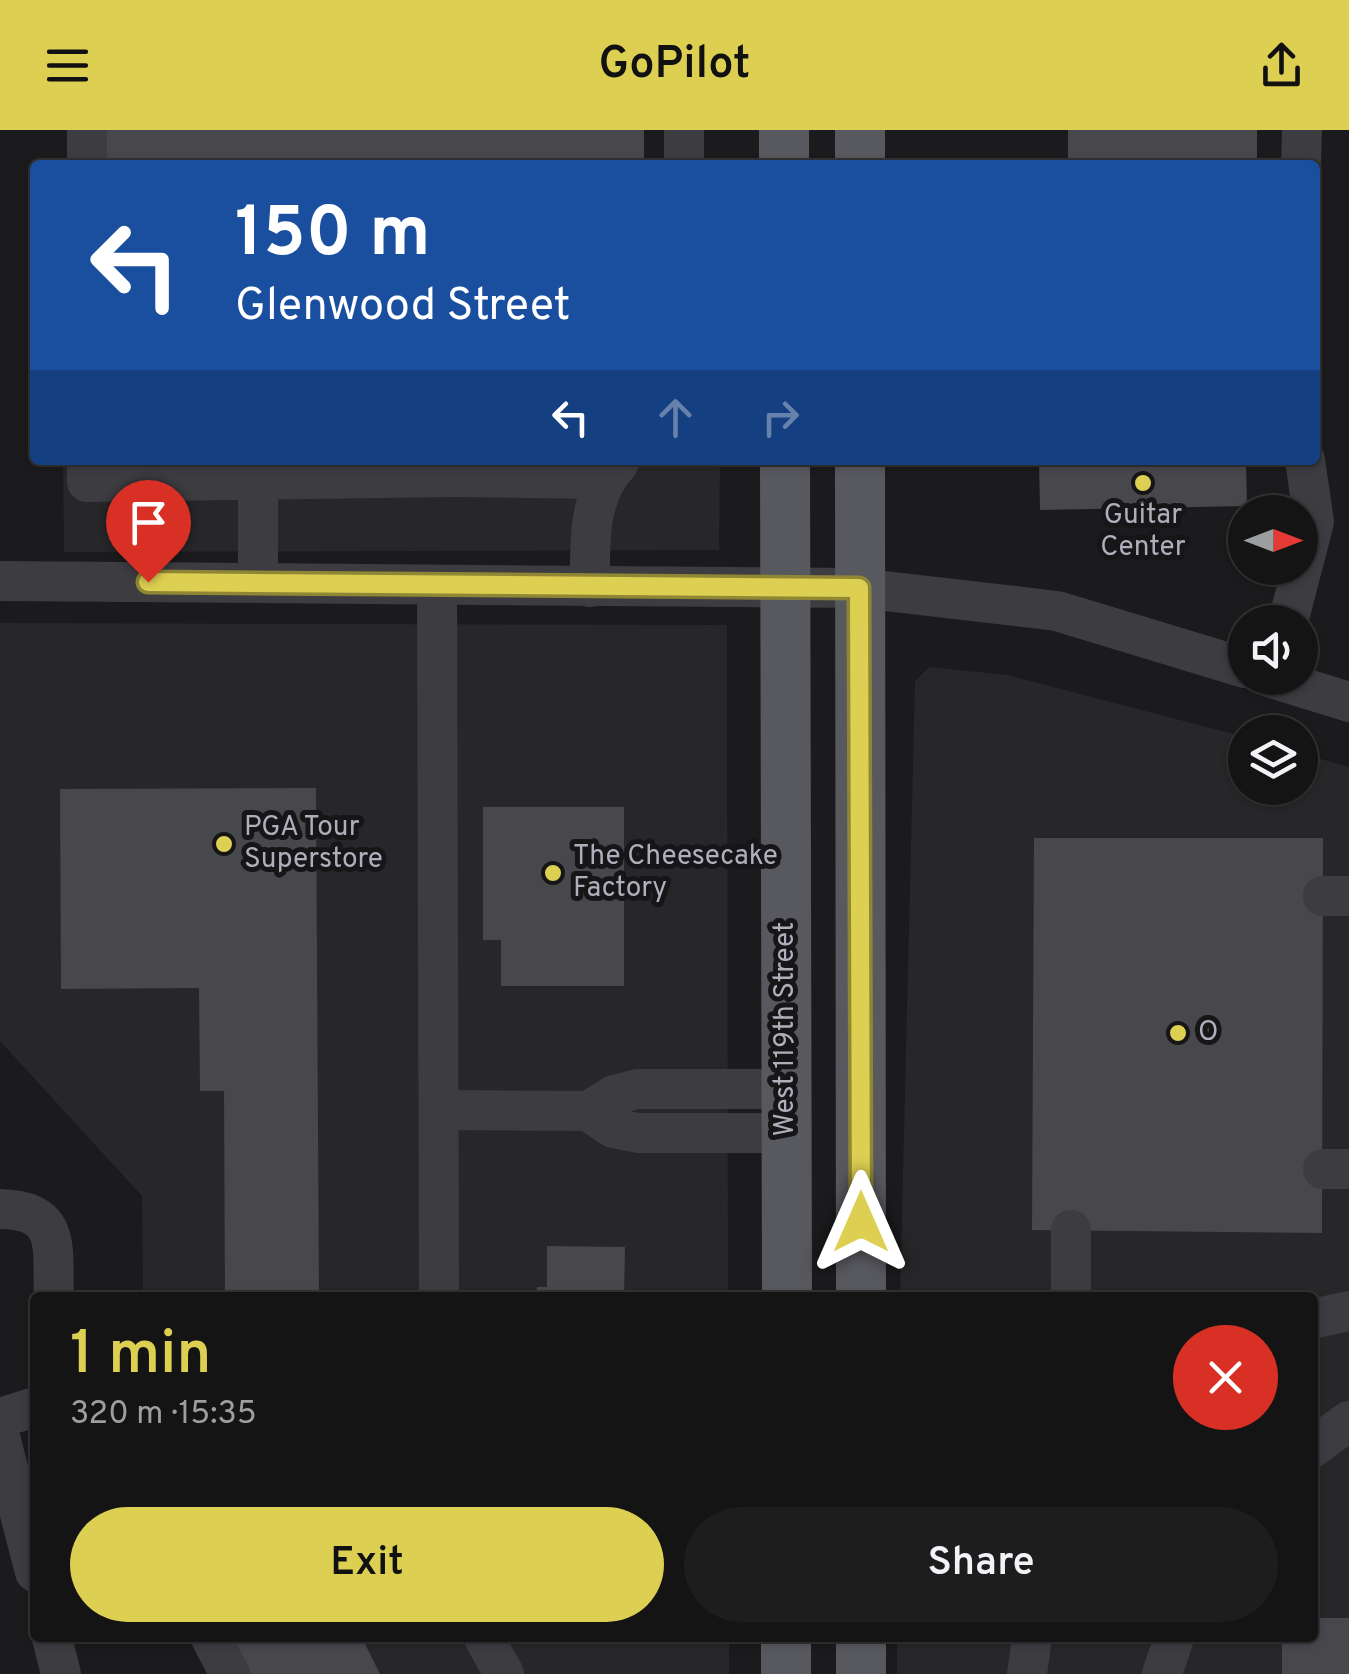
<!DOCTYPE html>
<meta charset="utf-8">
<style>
body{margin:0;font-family:Overpass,sans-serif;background:#1d1d1e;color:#f1f3f6;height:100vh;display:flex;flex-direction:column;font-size:38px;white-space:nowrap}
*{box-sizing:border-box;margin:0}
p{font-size:32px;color:#9d9ea0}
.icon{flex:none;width:55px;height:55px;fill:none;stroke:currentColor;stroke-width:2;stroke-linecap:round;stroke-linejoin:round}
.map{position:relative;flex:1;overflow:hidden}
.sheet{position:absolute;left:30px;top:1162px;width:1288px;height:350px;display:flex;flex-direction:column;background:#141415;border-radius:10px;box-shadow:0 2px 8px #0004,0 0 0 2px #333334}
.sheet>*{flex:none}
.banner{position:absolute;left:30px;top:30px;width:1290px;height:305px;border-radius:10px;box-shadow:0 2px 8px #0004,0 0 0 2px #333334;background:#1a4fa0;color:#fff;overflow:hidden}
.needle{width:65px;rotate:90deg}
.fabs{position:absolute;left:1228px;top:365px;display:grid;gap:20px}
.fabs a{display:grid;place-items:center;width:90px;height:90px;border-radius:50%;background:#141415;box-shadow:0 2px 8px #0004,0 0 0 2px #333334;font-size:50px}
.pin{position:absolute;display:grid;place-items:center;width:85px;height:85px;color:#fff;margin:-102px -42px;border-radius:50% 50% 50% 0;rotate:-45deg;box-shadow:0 0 10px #0007}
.pin .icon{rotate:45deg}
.me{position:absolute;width:110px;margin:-55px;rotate:0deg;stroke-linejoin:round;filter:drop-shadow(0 0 8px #0008)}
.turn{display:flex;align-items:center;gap:35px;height:210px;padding:0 40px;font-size:45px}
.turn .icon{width:130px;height:130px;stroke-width:2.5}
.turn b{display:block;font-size:70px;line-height:85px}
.lanes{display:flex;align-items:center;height:95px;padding:0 40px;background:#0003;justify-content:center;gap:50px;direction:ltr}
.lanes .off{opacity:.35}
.round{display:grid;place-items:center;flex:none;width:105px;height:105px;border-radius:52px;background:#1d1d1e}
.summary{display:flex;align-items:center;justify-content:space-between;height:170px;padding:0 40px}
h1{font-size:60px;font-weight:600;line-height:75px;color:#ddcf52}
.primary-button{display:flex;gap:20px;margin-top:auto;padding:20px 40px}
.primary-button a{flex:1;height:115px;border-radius:60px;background:#ddcf52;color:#111;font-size:40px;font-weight:600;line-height:115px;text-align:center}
.primary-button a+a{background:#1d1d1e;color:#f1f3f6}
header{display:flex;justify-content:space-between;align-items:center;height:130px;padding:0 40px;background:#ddcf52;color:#111;font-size:45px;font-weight:600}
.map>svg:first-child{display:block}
.built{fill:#272629}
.building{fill:#48474c}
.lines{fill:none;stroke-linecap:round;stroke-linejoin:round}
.minor{stroke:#3c3c41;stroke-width:40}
.major{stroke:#58585f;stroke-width:50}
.route-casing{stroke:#908735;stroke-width:25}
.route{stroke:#ddcf52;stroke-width:18}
.poi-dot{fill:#ddcf52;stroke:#161517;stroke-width:4}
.labels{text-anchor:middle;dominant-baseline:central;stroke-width:10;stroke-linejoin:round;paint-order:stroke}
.poi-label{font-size:28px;fill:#aeafba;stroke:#161517;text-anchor:start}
.street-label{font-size:28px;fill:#aeafba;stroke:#161517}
</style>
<header><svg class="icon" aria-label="menu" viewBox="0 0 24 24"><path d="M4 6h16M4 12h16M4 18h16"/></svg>GoPilot<svg class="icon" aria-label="share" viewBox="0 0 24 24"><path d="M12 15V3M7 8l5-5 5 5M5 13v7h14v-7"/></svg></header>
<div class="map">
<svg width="1349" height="1544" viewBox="0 0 1349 1544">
<rect width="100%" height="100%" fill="#1b1a1c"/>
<g class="built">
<polygon points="63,330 720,330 719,420 64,422"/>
<polygon points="0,493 727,495 728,1167 143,1167 142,1066 0,911"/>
<polygon points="929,537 1007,545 1245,607 1245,658 1300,658 1300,623 1349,637 1349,1544 897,1544 897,1508 1312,1508 1312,1168 900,1167 915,551"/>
<polygon points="188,1508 729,1508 729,1544 207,1544"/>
</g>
<g class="building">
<rect x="101" y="0" width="543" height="35"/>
<polygon points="1068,0 1257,0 1257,33 1068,35"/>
<polygon points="1039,330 1246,330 1247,376 1040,380"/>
<polygon points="316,658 319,1168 225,1168 224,961 200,961 199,858 61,859 60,659"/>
<polygon points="483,677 624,677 624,856 501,856 501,810 483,810"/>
<polygon points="1034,708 1323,708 1322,1103 1032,1100"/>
<polygon points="547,1116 625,1117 624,1168 537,1168 537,1157 547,1157"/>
<polygon points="1312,1488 1349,1488 1349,1544 1282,1544 1282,1508 1312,1508"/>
<polygon points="231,1508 362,1508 380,1544 251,1544"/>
</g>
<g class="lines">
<g class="minor">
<polyline points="87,0 87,35"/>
<polyline points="684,35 684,0"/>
<polyline points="1301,35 1302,0"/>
<polyline points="87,330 87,352 456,347 456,330"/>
<polyline points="456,347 604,349"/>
<polyline points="0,451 859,458 1057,481 1245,538"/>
<polyline points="258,453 258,351 262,330"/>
<polyline points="437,455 439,1168"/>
<path d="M590,457c0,-44 -3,-91 29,-124"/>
<polyline points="1288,492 1314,392 1305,330"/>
<polyline points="1271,548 1349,572"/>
<polyline points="1323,766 1349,766"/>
<polyline points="439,980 588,981 614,965 637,959 786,959"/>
<polyline points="588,981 613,998 638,1003 787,1003"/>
<polyline points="1323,1039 1349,1039"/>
<path d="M0,1079c63,1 52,39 54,89"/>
<polyline points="1071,1100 1071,1168"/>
<polyline points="1312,1189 1349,1181"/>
<polyline points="0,1288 35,1277"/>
<polyline points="0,1307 35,1442"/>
<polyline points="1312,1318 1349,1291"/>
<polyline points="52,1508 61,1544"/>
<polyline points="211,1508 230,1544"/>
<polyline points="484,1508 504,1544"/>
<polyline points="1027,1544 1032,1508"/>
<polyline points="1162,1544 1174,1508"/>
</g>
<g class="major">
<polyline points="784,0 784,35"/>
<polyline points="860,0 860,35"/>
<polyline points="785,330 787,1168"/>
<polyline points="860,330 861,1168"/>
<polyline points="861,1508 861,1544"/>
<polyline points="786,1544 786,1508"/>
</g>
</g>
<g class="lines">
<g class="route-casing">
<polyline id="route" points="148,452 859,458 861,1092"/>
</g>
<use href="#route" class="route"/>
</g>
<g class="poi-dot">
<circle cx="1143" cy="353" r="10"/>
<circle cx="224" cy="714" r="10"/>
<circle cx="553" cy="743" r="10"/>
<circle cx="1178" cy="903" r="10"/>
</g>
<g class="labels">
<g class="poi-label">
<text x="1143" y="386" text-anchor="middle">Guitar<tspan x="1143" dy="32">Center</tspan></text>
<text x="244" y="698">PGA Tour<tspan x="244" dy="32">Superstore</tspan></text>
<text x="573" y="727">The Cheesecake<tspan x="573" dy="32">Factory</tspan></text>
<text x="1198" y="903">O</text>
</g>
<g class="street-label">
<text transform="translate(786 899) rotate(-90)">West 119th Street</text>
</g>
</g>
</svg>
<div class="fabs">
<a><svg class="needle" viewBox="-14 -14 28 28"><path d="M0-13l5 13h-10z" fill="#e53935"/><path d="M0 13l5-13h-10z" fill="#9d9ea0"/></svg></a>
<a><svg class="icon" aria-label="sound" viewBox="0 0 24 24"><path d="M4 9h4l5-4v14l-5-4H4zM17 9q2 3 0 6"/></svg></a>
<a><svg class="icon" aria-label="layers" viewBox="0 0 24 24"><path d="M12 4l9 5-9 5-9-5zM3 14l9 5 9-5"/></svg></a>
</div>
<div class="pin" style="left:148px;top:452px;background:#d93025"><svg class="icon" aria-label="arrive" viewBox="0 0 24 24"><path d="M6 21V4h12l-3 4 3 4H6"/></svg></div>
<svg class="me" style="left:861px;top:1092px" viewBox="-20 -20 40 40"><path d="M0-17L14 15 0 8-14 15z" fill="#ddcf52" stroke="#fff" stroke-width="4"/></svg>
<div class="banner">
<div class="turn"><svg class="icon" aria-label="left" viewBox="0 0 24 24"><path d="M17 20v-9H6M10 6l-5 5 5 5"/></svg><div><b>150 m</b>Glenwood Street</div></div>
<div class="lanes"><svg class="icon" aria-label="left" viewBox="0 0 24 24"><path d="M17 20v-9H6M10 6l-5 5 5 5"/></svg><svg class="icon off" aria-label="ahead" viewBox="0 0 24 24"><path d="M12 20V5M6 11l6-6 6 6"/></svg><svg class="icon off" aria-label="right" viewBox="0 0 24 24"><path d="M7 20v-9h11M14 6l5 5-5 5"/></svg></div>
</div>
<section class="sheet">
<div class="summary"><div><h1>1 min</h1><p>320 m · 15:35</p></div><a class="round" style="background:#d93025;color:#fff"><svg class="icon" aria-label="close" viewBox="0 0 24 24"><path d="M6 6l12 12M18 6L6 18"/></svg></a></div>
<div class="primary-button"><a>Exit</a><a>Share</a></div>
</section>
</div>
